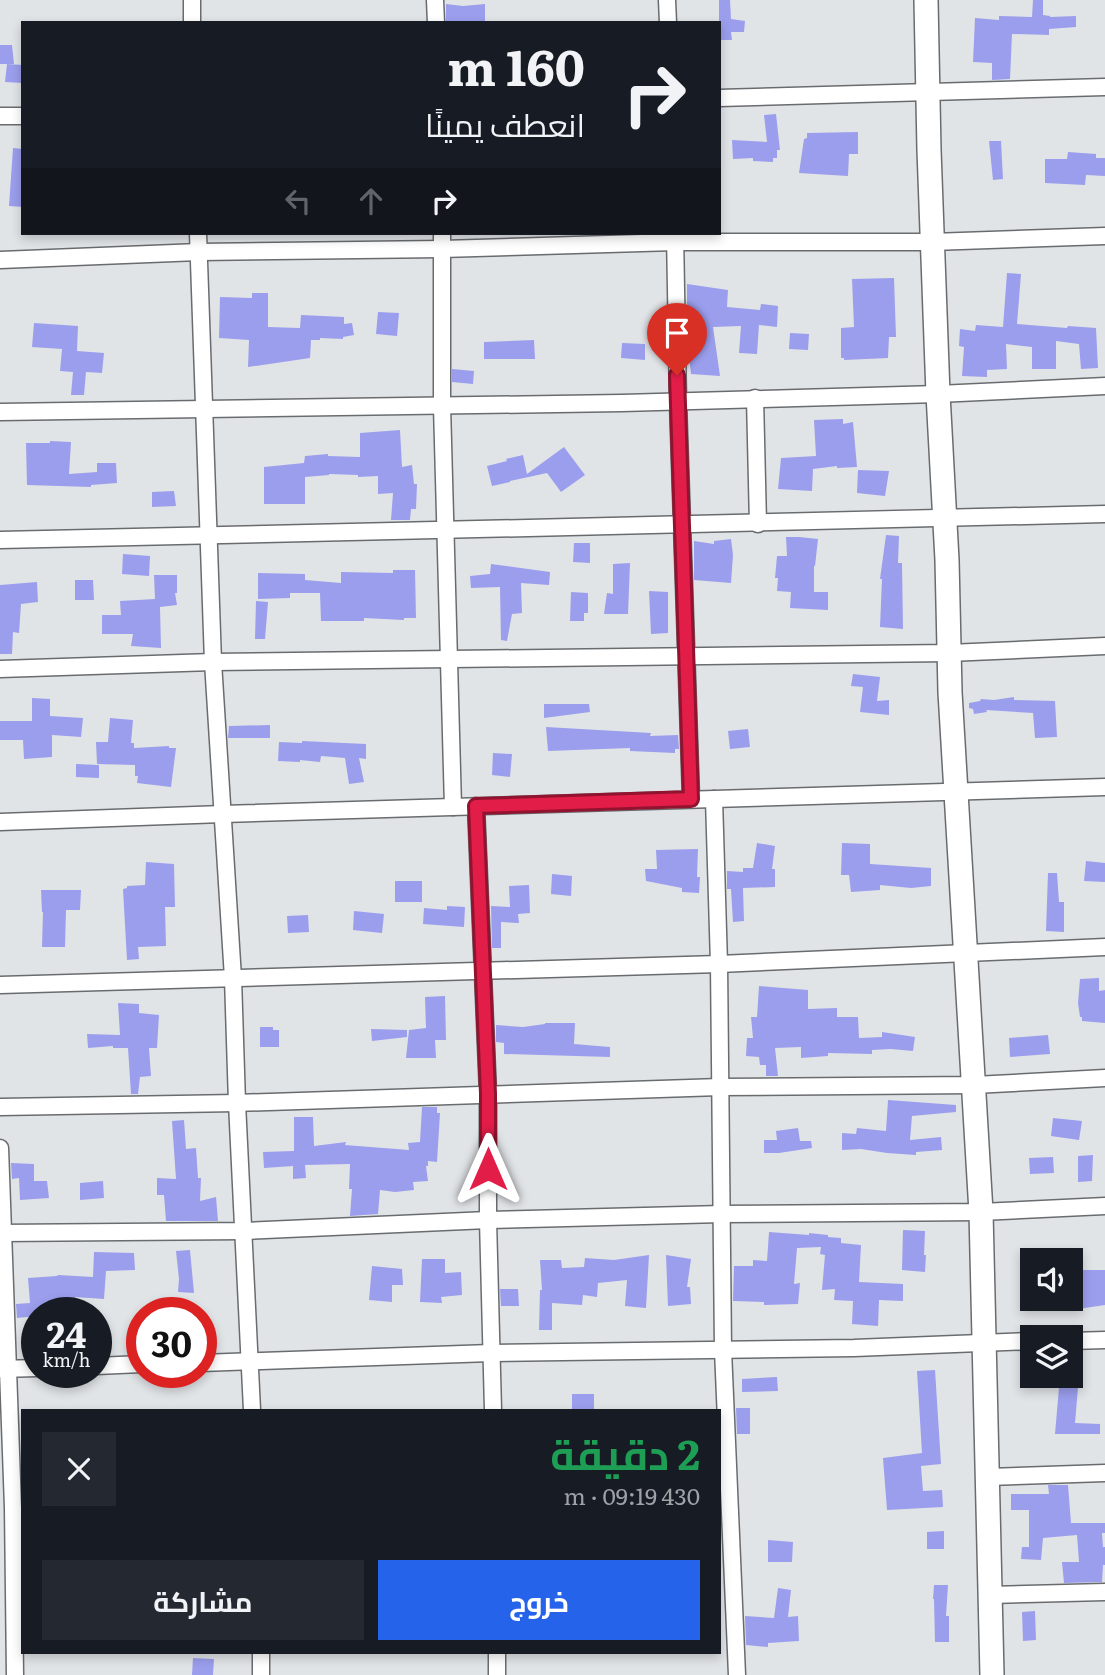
<!DOCTYPE html>
<html lang="ar">
<meta charset="utf-8">
<style>
body{margin:0;font-family:Literata,Cairo,serif;background:#242831;color:#f1f3f6;direction:rtl;height:100vh;display:flex;flex-direction:column;font-size:26px;white-space:nowrap}
*{box-sizing:border-box;margin:0}
p{font-size:23px;color:#9ea1a6}
.icon{flex:none;width:38px;height:38px;fill:none;stroke:currentColor;stroke-width:2;stroke-linecap:round;stroke-linejoin:round}
.map{position:relative;flex:1;overflow:hidden;direction:ltr}
.drawer{position:absolute;left:21px;top:1409px;width:700px;height:245px;display:flex;flex-direction:column;background:#171b24;border-radius:0px;box-shadow:0 4px 10px #0003;direction:rtl}
.drawer>*{flex:none}
.guide{position:absolute;left:21px;top:21px;width:700px;height:214px;border-radius:0px;box-shadow:0 4px 10px #0003;direction:rtl;background:#171b24;color:#f1f3f6;overflow:hidden}
.buttons{position:absolute;left:1020px;top:1248px;display:grid;gap:14px}
.buttons a{display:grid;place-items:center;width:63px;height:63px;border-radius:0px;background:#171b24;box-shadow:0 4px 10px #0003;font-size:35px}
.speed{position:absolute;left:21px;top:1297px;display:flex;gap:14px;font-size:35px;font-weight:700;text-align:center}
.speed>*{display:grid;place-content:center;width:91px;height:91px;border-radius:50%;background:#171b24;box-shadow:0 4px 10px #0003;line-height:1}
.speed small{font-size:18px;font-weight:400}
.speed .limit{border:10px solid #d22;background:#fff;color:#111}
.pin{position:absolute;display:grid;place-items:center;width:60px;height:60px;color:#fff;margin:-72px -30px;border-radius:50% 50% 50% 0;rotate:-45deg;box-shadow:0 0 7px #0007}
.pin .icon{rotate:45deg}
.me{position:absolute;width:77px;margin:-38px;rotate:0deg;stroke-linejoin:round;filter:drop-shadow(0 0 5px #0008)}
.turn{display:flex;align-items:center;gap:24px;height:147px;padding:0 21px;font-size:32px}
.turn .icon{width:91px;height:91px;stroke-width:2.5}
.turn b{display:block;font-size:49px;line-height:60px}
.lanes{display:flex;align-items:center;height:66px;padding:0 21px;background:#0003;justify-content:center;gap:35px;direction:ltr}
.lanes .off{opacity:.35}
.round{display:grid;place-items:center;flex:none;width:74px;height:74px;border-radius:0px;background:#242831}
.overview{display:flex;align-items:center;justify-content:space-between;height:119px;padding:0 21px}
h1{font-size:42px;font-weight:700;line-height:52px;color:#1e9e55}
.button{display:flex;gap:14px;margin-top:auto;padding:14px 21px}
.button a{flex:1;height:80px;border-radius:0px;background:#2563eb;color:#fff;font-size:28px;font-weight:700;line-height:80px;text-align:center}
.button a+a{background:#242831;color:#f1f3f6}
.map>svg:first-child{display:block}
.building{fill:#9b9eec}
.lines{fill:none;stroke-linecap:round;stroke-linejoin:round}
.street-casing{stroke:#696c6f;stroke-width:19}
.secondary-casing{stroke:#696c6f;stroke-width:26}
.street{stroke:#fff;stroke-width:16}
.secondary{stroke:#fff;stroke-width:23}
.route-casing{stroke:#92132f;stroke-width:18}
.route{stroke:#e11d48;stroke-width:12}
</style>
<div class="map">
<svg width="1105" height="1675" viewBox="0 0 1105 1675">
<rect width="100%" height="100%" fill="#e1e4e7"/>
<g class="building">
<polygon points="719,0 730,0 731,19 745,21 744,32 731,32 732,40 719,40"/>
<polygon points="1033,0 1043,0 1043,15 1050,16 1050,17 1076,16 1076,27 1049,29 1049,35 1012,34 1010,79 992,80 992,63 973,62 975,18 999,20 999,16 1032,17"/>
<polygon points="446,4 463,6 485,4 485,23 446,23"/>
<polygon points="0,45 12,45 14,64 0,64"/>
<polygon points="7,64 23,65 23,83 5,82"/>
<polygon points="776,114 780,150 777,150 777,158 773,158 773,162 753,161 753,158 733,159 732,140 767,142 764,115"/>
<polygon points="858,132 858,154 849,154 848,176 799,173 804,139 807,138 807,133"/>
<polygon points="989,141 1001,141 1003,179 993,180"/>
<polygon points="13,148 23,149 23,207 9,206"/>
<polygon points="1068,152 1096,154 1096,158 1105,158 1105,176 1086,175 1085,185 1045,183 1045,159 1067,159"/>
<polygon points="1007,273 1021,274 1017,324 1067,328 1068,326 1096,328 1098,368 1081,369 1079,344 1056,341 1056,369 1032,369 1032,347 1006,344 1007,369 987,370 987,377 962,376 964,347 959,346 960,329 975,331 976,325 1003,327"/>
<polygon points="894,278 896,337 889,337 888,358 844,360 844,358 841,358 841,328 854,327 852,279"/>
<polygon points="687,284 728,290 727,307 760,310 761,304 778,306 777,327 759,325 757,354 739,353 741,326 713,327 720,376 691,374 688,347 687,335 689,334 687,323"/>
<polygon points="252,293 268,293 268,327 300,328 301,315 344,317 344,324 352,323 354,335 343,337 343,339 320,338 320,340 311,340 310,358 248,367 249,340 219,338 220,297 252,298"/>
<polygon points="378,312 399,313 397,336 376,334"/>
<polygon points="34,323 78,326 77,351 104,353 102,373 86,372 84,395 71,395 73,372 60,371 62,349 32,347"/>
<polygon points="790,333 809,334 808,350 789,349"/>
<polygon points="534,340 535,359 484,359 484,342"/>
<polygon points="622,343 645,344 645,360 621,358"/>
<polygon points="452,369 474,371 473,384 452,382"/>
<polygon points="843,419 843,424 853,422 857,467 837,468 837,466 813,469 812,491 778,489 781,458 816,456 814,420"/>
<polygon points="400,430 402,467 412,465 414,484 417,484 416,509 411,509 410,520 391,520 393,493 378,494 378,476 358,477 358,475 329,474 329,475 305,477 305,504 264,504 264,467 304,463 305,456 328,454 328,456 360,457 360,433"/>
<polygon points="50,441 71,442 69,474 97,472 97,463 116,463 117,483 91,485 91,487 27,485 26,443 50,443"/>
<polygon points="564,447 585,475 561,492 547,473 510,481 510,482 492,486 487,466 507,461 506,459 523,455 527,474"/>
<polygon points="858,470 889,471 885,496 857,493"/>
<polygon points="174,491 176,506 152,507 152,492"/>
<polygon points="886,535 899,536 898,563 902,563 903,629 880,627 882,579 880,579"/>
<polygon points="786,537 799,537 818,539 815,566 814,566 814,592 828,592 828,610 790,608 791,592 777,591 778,578 775,578 777,556 787,556"/>
<polygon points="731,539 733,555 731,583 694,580 694,541 714,544 714,541"/>
<polygon points="574,543 590,543 590,563 573,562"/>
<polygon points="123,554 150,556 149,576 122,574"/>
<polygon points="630,563 628,614 604,614 607,593 613,594 613,564"/>
<polygon points="491,564 550,572 549,585 521,583 522,613 512,614 507,641 501,640 500,587 471,588 470,576 490,574"/>
<polygon points="393,570 415,570 416,618 404,618 404,620 364,618 364,621 321,621 320,593 290,593 290,598 258,599 258,573 305,574 305,580 341,583 341,572 393,573"/>
<polygon points="154,575 177,575 177,593 175,593 177,605 160,607 161,648 131,646 133,634 102,634 102,615 121,615 120,601 155,599"/>
<polygon points="75,580 93,580 94,600 75,600"/>
<polygon points="37,582 38,602 21,604 19,633 13,632 12,654 0,654 0,585"/>
<polygon points="649,591 668,592 668,633 651,634"/>
<polygon points="571,592 588,593 588,613 584,613 584,621 570,621"/>
<polygon points="256,601 268,602 265,639 255,639"/>
<polygon points="853,674 880,677 877,701 889,700 889,715 860,712 863,687 851,686"/>
<polygon points="1014,697 1014,700 1055,701 1057,737 1035,738 1033,713 986,710 987,712 974,714 973,709 969,708 969,703 980,701 981,699 994,700"/>
<polygon points="32,698 50,699 50,716 83,718 81,737 52,735 52,757 24,759 23,740 0,740 0,721 32,721"/>
<polygon points="544,704 589,704 590,712 544,718"/>
<polygon points="110,718 133,720 131,743 134,743 134,748 169,746 169,748 176,748 171,787 137,783 138,776 135,776 135,765 97,764 96,742 108,742"/>
<polygon points="270,725 270,738 228,738 229,726"/>
<polygon points="546,727 651,733 650,736 678,735 679,749 675,749 675,753 630,751 630,748 548,751"/>
<polygon points="748,729 750,747 730,749 728,731"/>
<polygon points="302,741 366,744 366,759 359,758 364,782 349,784 345,758 321,756 320,762 300,760 300,762 278,761 279,742 302,743"/>
<polygon points="493,753 512,754 510,777 492,775"/>
<polygon points="76,764 99,765 99,778 76,777"/>
<polygon points="757,843 775,846 772,869 775,869 775,887 743,888 744,921 733,922 731,889 727,889 727,871 743,872 743,868 753,868"/>
<polygon points="842,843 870,844 870,864 931,868 931,886 911,888 880,885 880,890 851,892 849,875 841,875"/>
<polygon points="698,849 697,877 700,877 699,893 682,892 682,888 646,881 645,869 657,869 656,850"/>
<polygon points="1086,861 1105,863 1105,882 1084,881"/>
<polygon points="146,862 174,864 175,907 165,907 166,946 138,947 139,959 127,960 123,889 127,888 127,886 145,885"/>
<polygon points="1048,873 1057,873 1059,902 1064,902 1064,932 1046,931"/>
<polygon points="552,874 572,876 571,896 551,894"/>
<rect x="395" y="881" width="27" height="21"/>
<polygon points="529,885 530,913 518,914 519,923 501,922 501,948 492,948 491,906 510,907 509,886"/>
<polygon points="41,890 81,890 80,910 66,910 65,947 42,947 43,912 42,912"/>
<polygon points="447,906 465,907 464,927 423,924 424,908 447,910"/>
<polygon points="354,911 384,914 382,933 353,930"/>
<polygon points="308,915 309,932 288,933 287,916"/>
<polygon points="1099,978 1099,991 1105,990 1105,1023 1082,1021 1082,1017 1080,1017 1078,1003 1080,979"/>
<polygon points="759,986 808,990 808,1009 837,1008 837,1017 858,1017 859,1038 882,1037 882,1032 915,1037 913,1051 891,1049 872,1050 872,1054 828,1053 828,1056 801,1058 801,1047 775,1048 778,1076 766,1076 766,1065 760,1065 759,1057 746,1056 747,1038 753,1038 751,1017 757,1017"/>
<polygon points="445,996 446,1040 435,1040 436,1058 406,1058 409,1030 426,1028 425,997"/>
<polygon points="118,1003 139,1004 139,1013 159,1015 157,1048 149,1048 151,1076 140,1077 138,1094 131,1094 128,1048 113,1048 113,1046 88,1048 87,1034 120,1035"/>
<polygon points="545,1023 575,1023 574,1044 610,1047 610,1057 504,1054 504,1043 496,1042 496,1025 523,1027 545,1024"/>
<polygon points="260,1027 273,1027 273,1030 279,1030 279,1047 260,1047"/>
<polygon points="371,1029 407,1030 407,1037 372,1041"/>
<polygon points="1048,1035 1050,1054 1010,1057 1009,1038"/>
<polygon points="888,1100 956,1105 956,1112 912,1116 910,1140 941,1137 942,1150 916,1152 916,1155 887,1153 861,1149 842,1150 842,1133 856,1134 857,1128 886,1131"/>
<polygon points="422,1107 437,1107 437,1113 440,1113 437,1162 428,1161 428,1166 426,1166 428,1181 413,1182 414,1190 395,1192 380,1190 378,1214 350,1216 352,1189 349,1189 350,1164 305,1165 306,1178 293,1179 293,1166 264,1168 263,1152 294,1151 294,1117 313,1117 314,1146 346,1142 345,1145 409,1150 408,1143 420,1142"/>
<polygon points="1053,1118 1082,1121 1079,1140 1051,1136"/>
<polygon points="184,1120 186,1149 196,1148 198,1178 201,1178 200,1201 216,1197 218,1221 166,1221 164,1195 157,1195 157,1178 176,1179 172,1121"/>
<polygon points="798,1128 800,1141 811,1141 812,1148 779,1153 764,1153 764,1140 777,1140 776,1131"/>
<polygon points="1093,1155 1092,1181 1078,1182 1078,1156"/>
<polygon points="1053,1157 1054,1173 1030,1174 1029,1158"/>
<polygon points="11,1163 34,1164 34,1181 47,1181 49,1198 20,1200 19,1178 12,1179"/>
<polygon points="103,1181 104,1198 80,1200 80,1183"/>
<polygon points="903,1230 925,1231 924,1255 926,1255 925,1272 902,1270"/>
<polygon points="769,1232 809,1235 809,1233 828,1235 828,1237 841,1238 841,1243 861,1245 859,1282 903,1284 903,1301 879,1300 878,1326 852,1324 853,1301 834,1300 835,1289 822,1290 825,1255 820,1254 821,1247 797,1248 794,1284 800,1283 798,1304 764,1305 764,1302 733,1301 734,1266 753,1266 753,1260 767,1261"/>
<polygon points="190,1250 194,1293 178,1292 179,1279 176,1251"/>
<polygon points="94,1252 134,1253 135,1270 106,1271 104,1299 75,1297 75,1312 37,1312 37,1316 17,1318 16,1304 30,1303 28,1278 57,1276 58,1275 93,1277"/>
<polygon points="649,1255 646,1308 625,1306 627,1280 598,1283 597,1297 583,1295 582,1305 552,1303 552,1330 539,1330 540,1290 542,1290 540,1260 561,1260 562,1268 584,1267 585,1258 614,1260"/>
<polygon points="666,1255 691,1259 687,1287 690,1287 691,1304 668,1306"/>
<polygon points="422,1259 445,1259 445,1273 461,1272 462,1295 441,1297 442,1303 420,1302"/>
<polygon points="372,1266 402,1269 403,1285 392,1285 392,1302 369,1300"/>
<polygon points="1077,1270 1105,1270 1105,1305 1078,1309"/>
<polygon points="500,1289 518,1289 519,1306 501,1306"/>
<polygon points="935,1370 941,1464 921,1466 923,1491 942,1490 943,1507 887,1510 883,1458 922,1453 917,1371"/>
<polygon points="1060,1376 1079,1376 1075,1423 1100,1424 1100,1434 1055,1434"/>
<polygon points="777,1377 778,1391 742,1392 742,1379"/>
<rect x="572" y="1394" width="22" height="16"/>
<polygon points="736,1408 750,1408 750,1434 737,1434"/>
<polygon points="1048,1485 1068,1485 1071,1523 1105,1523 1105,1533 1102,1533 1103,1547 1105,1547 1105,1565 1103,1565 1102,1582 1064,1583 1062,1562 1079,1562 1077,1535 1043,1538 1041,1560 1021,1559 1022,1547 1029,1547 1029,1510 1011,1510 1011,1494 1049,1494"/>
<polygon points="944,1531 944,1549 927,1549 927,1532"/>
<polygon points="768,1540 793,1542 792,1562 768,1562"/>
<polygon points="934,1585 948,1585 946,1616 949,1616 949,1642 935,1642 934,1599 933,1599"/>
<polygon points="778,1588 791,1590 788,1617 798,1616 799,1641 768,1643 768,1647 746,1645 745,1616 774,1618"/>
<polygon points="1035,1611 1036,1640 1023,1641 1022,1612"/>
<polygon points="193,1658 214,1659 213,1675 192,1675"/>
</g>
<g class="lines">
<g class="street-casing">
<g id="street">
<polyline points="192,0 192,23"/>
<polyline points="435,0 436,23"/>
<polyline points="667,0 668,23"/>
<polyline points="719,98 1105,87"/>
<polyline points="0,116 23,116"/>
<polyline points="198,233 213,662 233,978 237,1103 252,1410"/>
<polyline points="442,233 442,406 453,807"/>
<polyline points="675,233 678,402 691,799"/>
<polyline points="0,260 199,252 442,249 675,242 932,242 1105,236"/>
<polyline points="755,398 758,524"/>
<polyline points="0,412 622,403 938,394 1105,386"/>
<path d="M0,540c368,-11 737,-14 1105,-26"/>
<polyline points="0,669 213,662 949,653 1105,646"/>
<polyline points="714,799 719,964 723,1350 737,1675"/>
<polyline points="476,806 488,1094 488,1220 493,1410"/>
<polyline points="0,822 223,814 1105,787"/>
<polyline points="0,985 719,964 1105,947"/>
<polyline points="0,1107 237,1103 720,1087 974,1085 1105,1078"/>
<polyline points="0,1148 13,1508 15,1675"/>
<polyline points="0,1233 244,1231 488,1220 722,1214 981,1212 1105,1206"/>
<polyline points="1071,1341 1105,1340"/>
<polyline points="201,1363 491,1353 854,1348 1032,1341"/>
<polyline points="96,1366 142,1364"/>
<polyline points="0,1369 37,1368"/>
<polyline points="988,1477 1105,1473"/>
<polyline points="990,1595 1105,1592"/>
<polyline points="497,1652 497,1675"/>
<polyline points="261,1675 261,1652"/>
</g>
</g>
<g class="secondary-casing">
<polyline id="secondary" points="926,0 929,150 938,394 947,560 950,692 981,1212 992,1675"/>
</g>
<use href="#street" class="street"/>
<use href="#secondary" class="secondary"/>
</g>
<g class="lines">
<g class="route-casing">
<polyline id="route" points="488,1169 488,1094 476,806 691,799 677,375"/>
</g>
<use href="#route" class="route"/>
</g>
</svg>
<div class="buttons">
<a><svg class="icon" aria-label="sound" viewBox="0 0 24 24"><path d="M4 9h4l5-4v14l-5-4H4zM17 9q2 3 0 6"/></svg></a>
<a><svg class="icon" aria-label="layers" viewBox="0 0 24 24"><path d="M12 4l9 5-9 5-9-5zM3 14l9 5 9-5"/></svg></a>
</div>
<div class="speed"><div>24<small>km/h</small></div><div class="limit">30</div></div>
<div class="pin" style="left:677px;top:375px;background:#d93025"><svg class="icon" aria-label="arrive" viewBox="0 0 24 24"><path d="M6 21V4h12l-3 4 3 4H6"/></svg></div>
<svg class="me" style="left:488px;top:1169px" viewBox="-20 -20 40 40"><path d="M0-17L14 15 0 8-14 15z" fill="#e11d48" stroke="#fff" stroke-width="4"/></svg>
<div class="guide">
<div class="turn"><svg class="icon" aria-label="right" viewBox="0 0 24 24"><path d="M7 20v-9h11M14 6l5 5-5 5"/></svg><div><b>160 m</b>انعطف يمينًا</div></div>
<div class="lanes"><svg class="icon off" aria-label="left" viewBox="0 0 24 24"><path d="M17 20v-9H6M10 6l-5 5 5 5"/></svg><svg class="icon off" aria-label="ahead" viewBox="0 0 24 24"><path d="M12 20V5M6 11l6-6 6 6"/></svg><svg class="icon" aria-label="right" viewBox="0 0 24 24"><path d="M7 20v-9h11M14 6l5 5-5 5"/></svg></div>
</div>
<section class="drawer">
<div class="overview"><div><h1>2 دقيقة</h1><p>430 m · 09:19</p></div><a class="round"><svg class="icon" aria-label="close" viewBox="0 0 24 24"><path d="M6 6l12 12M18 6L6 18"/></svg></a></div>
<div class="button"><a>خروج</a><a>مشاركة</a></div>
</section>
</div>
